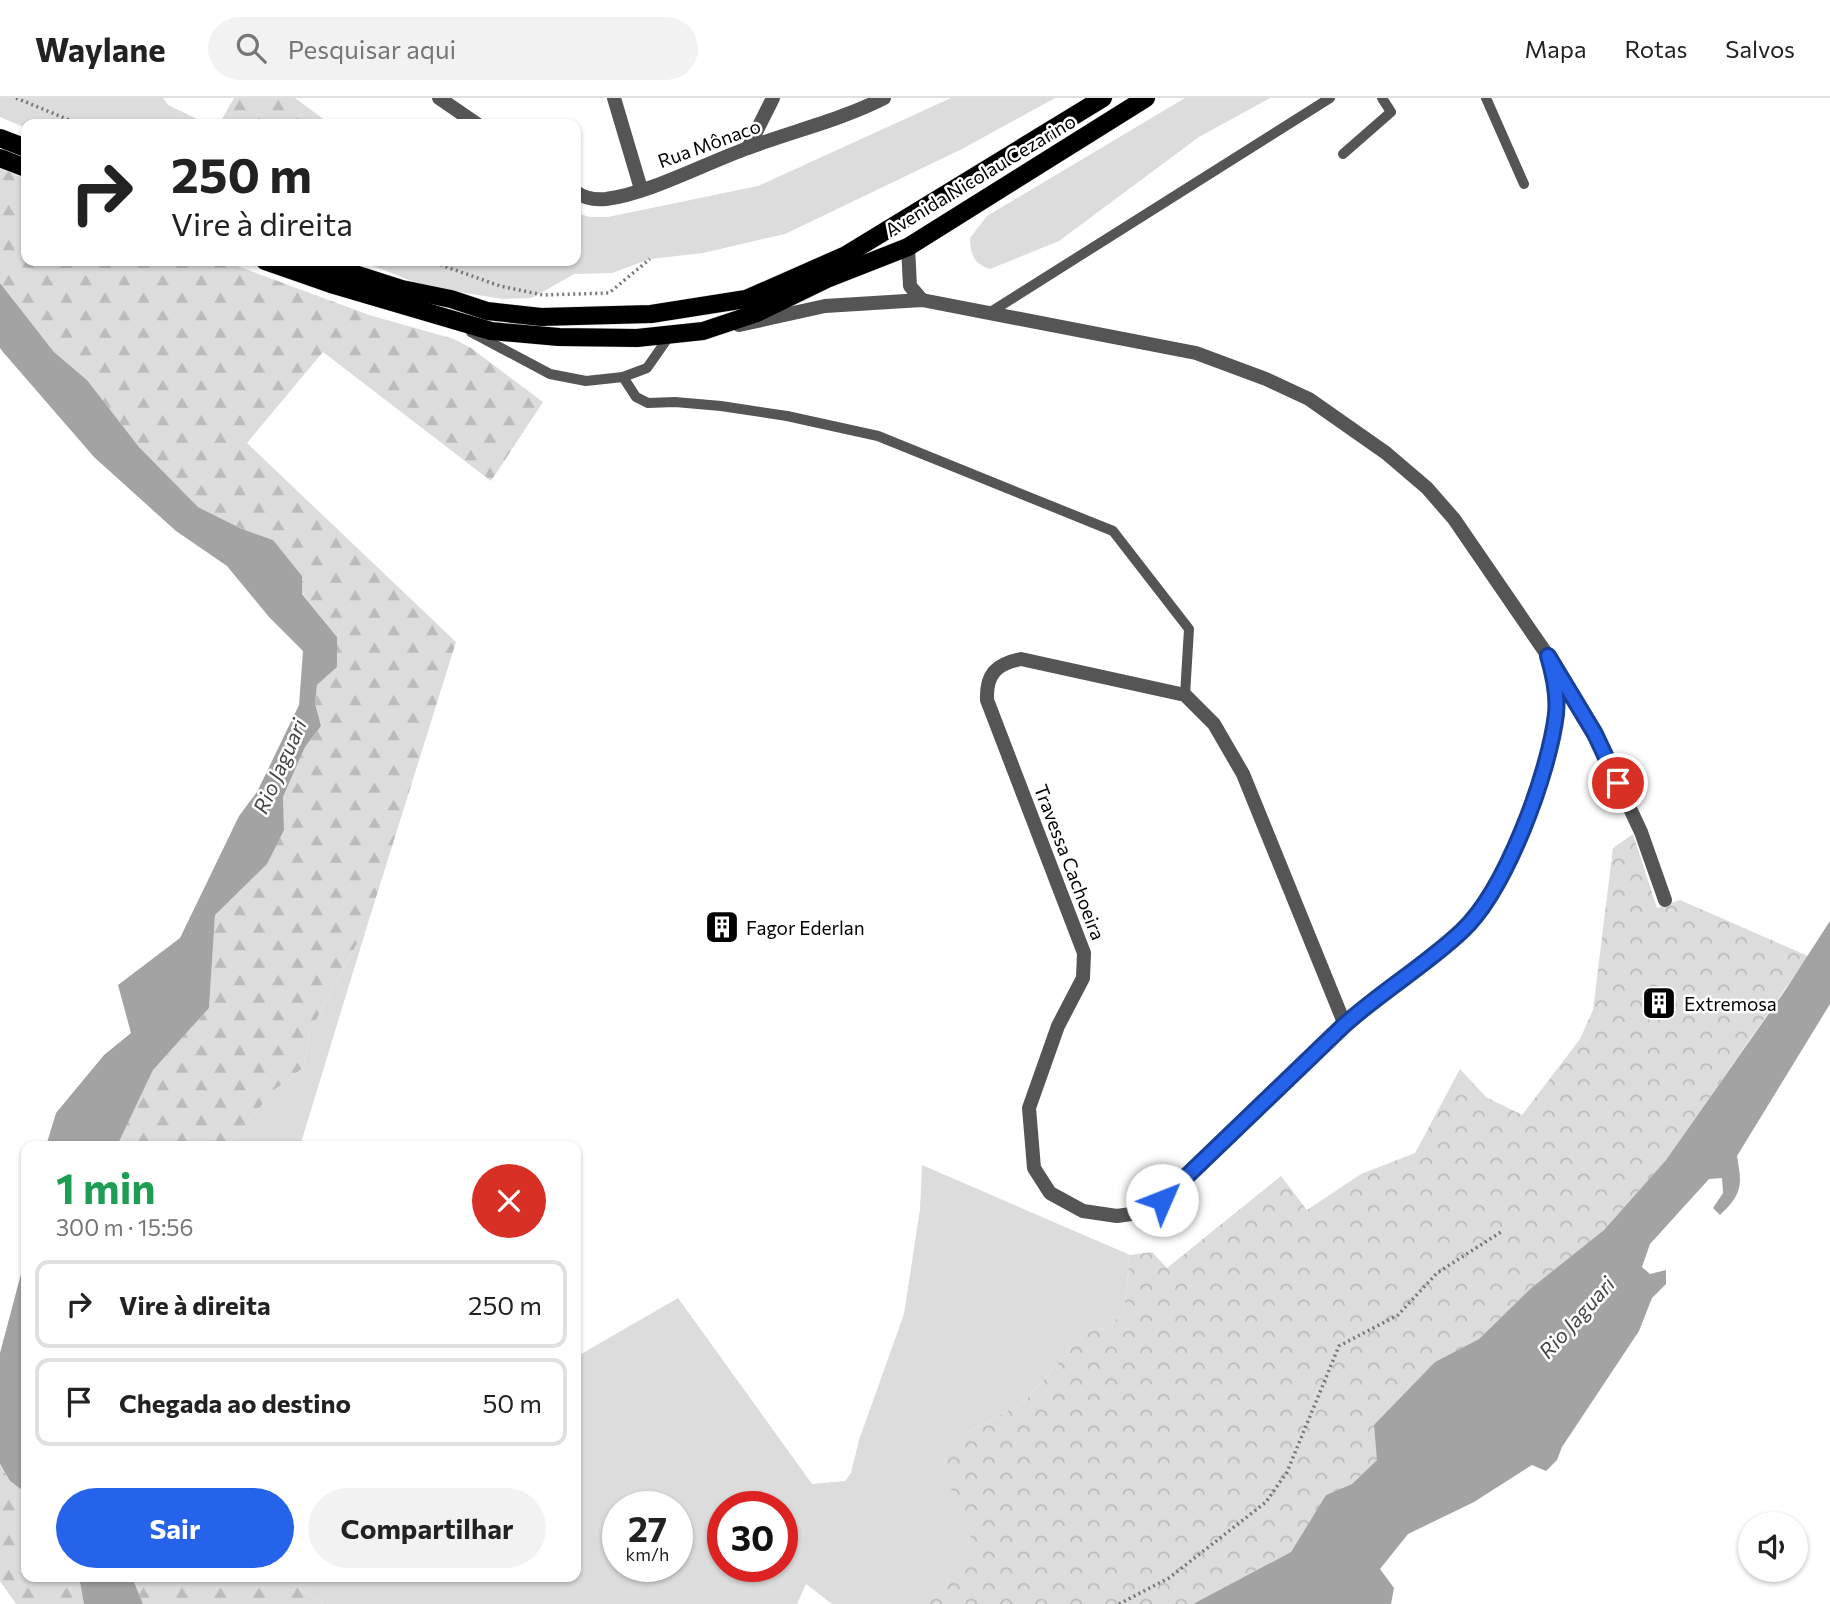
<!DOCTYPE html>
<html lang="pt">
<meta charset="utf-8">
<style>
body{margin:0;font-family:Commissioner,sans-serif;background:#f2f2f2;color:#222;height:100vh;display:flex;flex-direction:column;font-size:26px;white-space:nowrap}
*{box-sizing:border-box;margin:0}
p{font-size:23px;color:#767676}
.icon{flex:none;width:38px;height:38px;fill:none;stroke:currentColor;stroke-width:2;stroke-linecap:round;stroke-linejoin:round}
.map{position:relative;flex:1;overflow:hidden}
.sheet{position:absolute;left:21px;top:1043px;width:560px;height:441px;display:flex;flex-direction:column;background:#fff;border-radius:14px;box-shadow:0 2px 5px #0004}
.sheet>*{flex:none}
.hud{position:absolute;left:21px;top:21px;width:560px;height:147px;border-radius:14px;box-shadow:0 2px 5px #0004;background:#fff;color:#222;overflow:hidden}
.controls{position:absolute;left:1738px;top:1414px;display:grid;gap:14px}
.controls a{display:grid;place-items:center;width:70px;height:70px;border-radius:50%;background:#fff;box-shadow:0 2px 5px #0004;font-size:35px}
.speed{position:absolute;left:602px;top:1393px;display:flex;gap:14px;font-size:35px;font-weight:700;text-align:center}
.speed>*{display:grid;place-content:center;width:91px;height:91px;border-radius:50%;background:#fff;box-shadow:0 2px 5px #0004;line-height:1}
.speed small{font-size:18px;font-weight:400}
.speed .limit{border:10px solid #d22;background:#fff;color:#111}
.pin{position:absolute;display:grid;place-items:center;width:60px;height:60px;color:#fff;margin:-30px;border:4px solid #fff;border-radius:50%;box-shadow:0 2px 7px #0007}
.me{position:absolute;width:77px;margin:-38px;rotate:46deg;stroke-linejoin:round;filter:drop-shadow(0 0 5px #0008)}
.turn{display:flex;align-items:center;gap:24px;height:147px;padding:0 35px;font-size:32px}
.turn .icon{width:91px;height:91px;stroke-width:2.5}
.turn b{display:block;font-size:49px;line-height:60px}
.round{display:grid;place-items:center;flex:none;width:74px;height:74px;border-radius:37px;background:#f2f2f2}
.head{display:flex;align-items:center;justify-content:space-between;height:119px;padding:0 35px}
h1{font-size:42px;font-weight:700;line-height:52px;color:#1e9e55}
.action{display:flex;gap:14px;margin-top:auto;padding:14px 35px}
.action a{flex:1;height:80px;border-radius:42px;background:#2563eb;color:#fff;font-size:28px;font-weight:700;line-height:80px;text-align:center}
.action a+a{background:#f2f2f2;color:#222}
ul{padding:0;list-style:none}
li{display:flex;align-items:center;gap:21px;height:88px;margin:0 14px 10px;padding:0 21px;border:4px solid #e0e0e0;border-radius:14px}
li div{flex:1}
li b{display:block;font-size:26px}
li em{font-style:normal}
header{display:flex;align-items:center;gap:42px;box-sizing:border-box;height:98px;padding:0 35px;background:#fff;border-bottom:2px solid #e0e0e0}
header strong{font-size:33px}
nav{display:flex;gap:38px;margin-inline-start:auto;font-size:24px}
.search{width:490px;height:63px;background:#f2f2f2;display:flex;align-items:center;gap:18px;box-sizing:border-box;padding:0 24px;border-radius:38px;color:#767676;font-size:26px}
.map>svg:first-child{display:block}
.grass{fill:#dcdcdc;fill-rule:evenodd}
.forest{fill:url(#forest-firs)}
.park{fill:url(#park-crowns)}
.water{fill:#a3a3a3}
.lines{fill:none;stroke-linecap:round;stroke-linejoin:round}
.primary-casing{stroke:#dbdbdb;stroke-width:19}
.path{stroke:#777;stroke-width:3.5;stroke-dasharray:2 3.5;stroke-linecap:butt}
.lane{stroke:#555;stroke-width:10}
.street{stroke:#555;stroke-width:14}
.primary{stroke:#000;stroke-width:18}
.route-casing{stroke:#184099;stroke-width:18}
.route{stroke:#2563eb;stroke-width:12}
.labels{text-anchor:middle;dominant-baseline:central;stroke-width:5;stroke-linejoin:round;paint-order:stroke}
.street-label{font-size:19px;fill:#000;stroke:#fff}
.poi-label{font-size:19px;fill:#000;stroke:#fff;text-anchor:start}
.water-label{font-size:21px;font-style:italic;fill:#444;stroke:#fff}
</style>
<header>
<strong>Waylane</strong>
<div class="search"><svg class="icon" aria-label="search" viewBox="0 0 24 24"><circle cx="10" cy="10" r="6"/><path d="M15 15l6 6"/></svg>Pesquisar aqui</div>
<nav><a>Mapa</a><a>Rotas</a><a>Salvos</a></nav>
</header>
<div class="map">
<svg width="1830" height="1506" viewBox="0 0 1830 1506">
<defs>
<pattern id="forest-firs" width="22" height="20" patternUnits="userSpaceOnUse" patternTransform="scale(1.75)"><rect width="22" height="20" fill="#dcdcdc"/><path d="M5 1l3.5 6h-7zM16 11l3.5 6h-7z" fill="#bbb"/></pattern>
<pattern id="park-crowns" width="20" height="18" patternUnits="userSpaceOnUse" patternTransform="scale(1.75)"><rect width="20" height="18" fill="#dcdcdc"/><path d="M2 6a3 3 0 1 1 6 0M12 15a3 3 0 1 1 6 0" fill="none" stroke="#bbb"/></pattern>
</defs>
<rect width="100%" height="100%" fill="#fff"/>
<g class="grass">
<polygon points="0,0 163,0 168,7 208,26 26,26 26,30 0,19"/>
<polygon points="951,0 1055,0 962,51 785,136 703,155 650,161 612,175 574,176 532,200 502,201 424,188 361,163 576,163 576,115 590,119 608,119 758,88"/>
<path d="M1185,0h85l-71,39 -140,104 -69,28c-16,-5 -20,-15 -20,-31l17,-22z"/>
<polygon points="368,825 300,1048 229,1048 273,993 304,969 310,933"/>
<path d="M922,1067l208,90 -6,57 -18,17 -19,2 -64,72 -57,30 8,94 -16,43 -30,34h-96l-26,-20 -9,20h-473l-44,-27h296v-220l102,-59 134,186 33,-3 6,-8 8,-33 45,-126 16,-105zM618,1409h59v59h-59zM723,1409h59v59h-59z"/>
</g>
<g class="forest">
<polygon points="234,0 295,0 330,26 219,26"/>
<polygon points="0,70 26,81 26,163 224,163 369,217 454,241 471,250 543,304 491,383 323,254 247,345 456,544 368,825 310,933 304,969 273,993 229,1048 117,1048 153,972 209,910 215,817 266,766 284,732 283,699 305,649 321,628 315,605 317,587 337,569 337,539 302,495 273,442 242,431 198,409 139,349 87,282 54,254 0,185"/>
<polygon points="0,1367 10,1383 26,1395 26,1479 79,1479 84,1506 16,1506 0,1483"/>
<polygon points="132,1479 280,1479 324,1506 143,1506"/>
</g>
<polygon class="park" points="1633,736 1657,810 1680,802 1808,858 1666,1062 1604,1132 1530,1191 1479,1241 1435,1264 1377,1362 1352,1386 1326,1397 1291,1454 1193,1506 928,1506 958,1471 974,1429 935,1365 966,1335 1023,1305 1087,1233 1106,1231 1124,1214 1130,1157 1152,1154 1167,1170 1281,1078 1307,1112 1361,1076 1415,1055 1460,971 1486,999 1522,1017 1580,941 1593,912 1613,750"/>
<g class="water">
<polygon points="0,185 54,254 87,282 139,349 198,409 242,431 273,442 302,478 302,496 337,539 337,569 317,587 315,605 321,628 305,649 283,699 284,732 267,766 215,817 209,910 153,972 117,1048 46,1048 56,1015 104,957 131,935 118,887 180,840 239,718 257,694 299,607 303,553 269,519 227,468 176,433 94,359 3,254 0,250"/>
<path d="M1830,823v83l-93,152c5,28 6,38 -17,59l-7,-7 10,-15 -1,-15 -13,1 -59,65 -8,23 8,7 16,-4v14l-14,14 -13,33 -77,116 -5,13 -11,11 -14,-6 -58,37 -66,32 -28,35 14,19 -3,16h-198l98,-52 35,-57 26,-11 25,-24 -3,-35 61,-63 44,-23 51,-50 74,-59 62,-70 120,-171z"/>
<polygon points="26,1157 26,1395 10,1383 0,1366 0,1255"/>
<polygon points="79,1479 132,1479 143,1506 84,1506"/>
</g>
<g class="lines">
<g class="primary-casing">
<g id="primary">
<polyline points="0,40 26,50"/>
<polyline points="0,60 26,70"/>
<polyline points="265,163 331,186 491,233 559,239 637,240 703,233 757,215 829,180 908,149 1146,0"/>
<polyline points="314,163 402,191 451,201 487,213 541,219 651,216 746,201 846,157 1103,0"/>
</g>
</g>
<g class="path">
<polyline points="16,0 79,26"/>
<polyline points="430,163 500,188 543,197 609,195 650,161"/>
<polyline points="1119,1506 1169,1480 1266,1404 1287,1374 1339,1248 1398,1217 1437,1175 1501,1134"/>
</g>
<g class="lane">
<polyline points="1486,0 1524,86"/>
<polyline points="1343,56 1391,14 1382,0"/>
<polyline points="989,215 1330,0"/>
<polyline points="471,234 550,276 586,283 623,279 647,270 670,237"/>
<polyline points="623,279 636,299 648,305 675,304 721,308 787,318 878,338 1113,433 1189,531 1185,597"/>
</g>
<g class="street">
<polyline points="439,0 477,26"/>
<polyline points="614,0 641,91"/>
<polyline points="748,50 773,0"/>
<path d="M576,94c9,7 19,8 30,7 42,-5 100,-36 142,-51 45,-17 93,-28 136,-50"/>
<polyline points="908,149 910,188 922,202"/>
<polyline points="739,227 825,208 922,202 1196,255 1266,281 1309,301 1386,355 1427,390 1454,421 1548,558 1595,636 1641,734 1665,802"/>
<path d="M1345,927l-102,-251 -29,-50 -29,-29 -164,-36c-25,5 -35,15 -34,41l97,253 -1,25 -25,48 -29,82 5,60 16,25 33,18 34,5 21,-3 24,-13c60,-58 119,-116 180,-173 38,-35 83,-61 120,-96 44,-41 87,-158 94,-217 2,-20 -2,-38 -8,-58"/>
</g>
<use href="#primary" class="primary"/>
</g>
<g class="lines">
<g class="route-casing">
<path id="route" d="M1162,1102c60,-57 120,-116 180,-173 38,-35 83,-61 120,-96 44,-41 87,-158 94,-217 2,-20 -2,-38 -8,-58l47,78 23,49"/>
</g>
<use href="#route" class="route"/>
</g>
<defs>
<g id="building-square" transform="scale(1.75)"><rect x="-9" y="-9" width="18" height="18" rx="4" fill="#000" stroke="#fff"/><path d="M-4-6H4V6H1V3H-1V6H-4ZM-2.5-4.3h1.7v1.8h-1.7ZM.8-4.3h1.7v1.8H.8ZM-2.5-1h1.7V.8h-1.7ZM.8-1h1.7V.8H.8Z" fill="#fff"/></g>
</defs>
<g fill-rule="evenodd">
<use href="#building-square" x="722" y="829"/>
<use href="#building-square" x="1659" y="905"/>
</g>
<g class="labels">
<g class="street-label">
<text transform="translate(709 45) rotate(-20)">Rua Mônaco</text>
<text transform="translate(980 77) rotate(-31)">Avenida Nicolau Cezarino</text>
<text transform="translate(1070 764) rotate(69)">Travessa Cachoeira</text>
</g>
<g class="poi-label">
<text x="746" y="829">Fagor Ederlan</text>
<text x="1684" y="905">Extremosa</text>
</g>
<g class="water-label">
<text transform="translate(279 668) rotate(-66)">Rio Jaguari</text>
<text transform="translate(1576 1219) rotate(-48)">Rio Jaguari</text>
</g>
</g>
</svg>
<div class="controls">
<a><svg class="icon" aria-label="sound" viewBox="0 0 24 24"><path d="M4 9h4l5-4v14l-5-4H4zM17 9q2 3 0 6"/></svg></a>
</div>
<div class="speed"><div>27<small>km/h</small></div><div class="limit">30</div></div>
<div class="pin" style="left:1618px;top:685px;background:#d93025"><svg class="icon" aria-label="arrive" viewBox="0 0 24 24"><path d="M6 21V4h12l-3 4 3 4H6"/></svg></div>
<svg class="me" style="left:1162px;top:1102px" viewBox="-20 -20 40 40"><circle r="19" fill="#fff"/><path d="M0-13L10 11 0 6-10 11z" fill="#2563eb"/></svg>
<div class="hud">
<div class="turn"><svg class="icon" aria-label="right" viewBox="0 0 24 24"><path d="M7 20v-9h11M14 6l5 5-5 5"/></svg><div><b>250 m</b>Vire à direita</div></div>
</div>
<section class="sheet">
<div class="head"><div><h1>1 min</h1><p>300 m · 15:56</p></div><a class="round" style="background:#d93025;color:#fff"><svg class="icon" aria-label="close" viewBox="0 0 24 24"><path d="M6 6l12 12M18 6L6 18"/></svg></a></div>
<ul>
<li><svg class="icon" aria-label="right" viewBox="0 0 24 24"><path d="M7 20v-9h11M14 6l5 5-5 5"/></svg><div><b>Vire à direita</b></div><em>250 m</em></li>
<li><svg class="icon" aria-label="arrive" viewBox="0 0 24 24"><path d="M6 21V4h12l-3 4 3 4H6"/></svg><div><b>Chegada ao destino</b></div><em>50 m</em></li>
</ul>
<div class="action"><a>Sair</a><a>Compartilhar</a></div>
</section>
</div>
